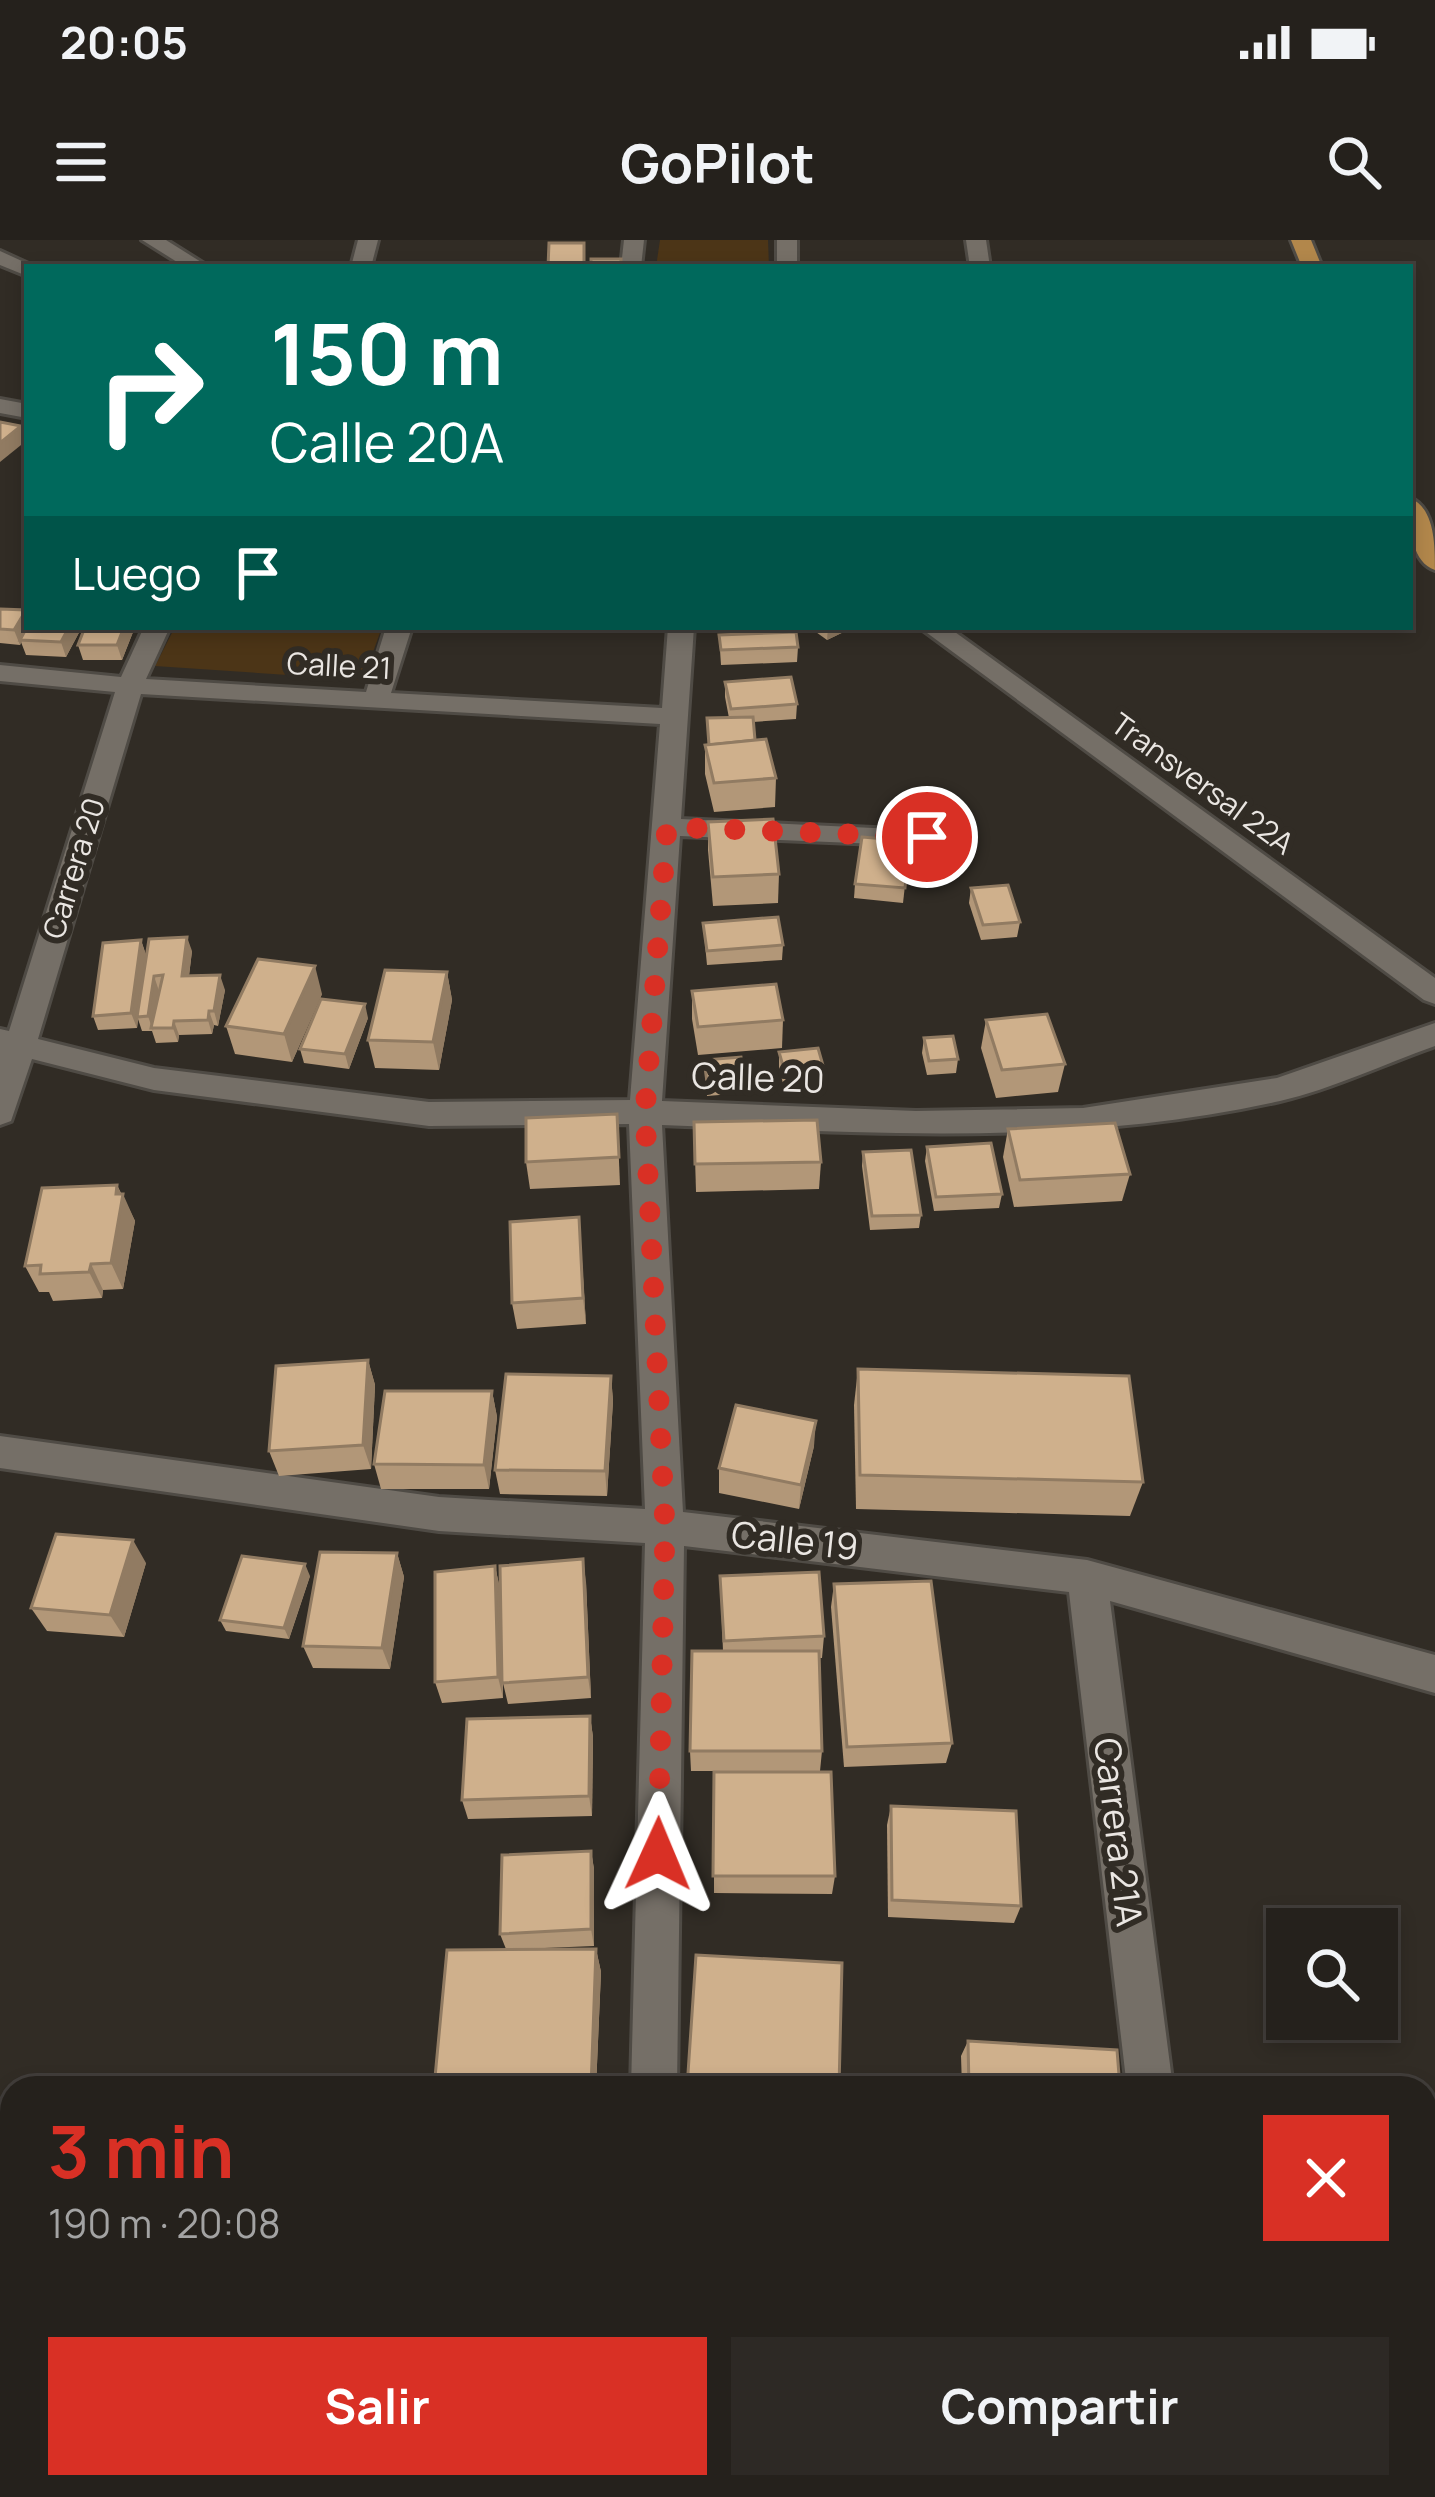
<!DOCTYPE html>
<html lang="es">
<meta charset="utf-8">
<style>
body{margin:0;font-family:Manrope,sans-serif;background:#2d2925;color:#f1f3f6;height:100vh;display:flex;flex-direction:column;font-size:45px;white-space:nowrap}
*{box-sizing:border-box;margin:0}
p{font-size:39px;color:#a3a3a3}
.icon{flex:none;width:66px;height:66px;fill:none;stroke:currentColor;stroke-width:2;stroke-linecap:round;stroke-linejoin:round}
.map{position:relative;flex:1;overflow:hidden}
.details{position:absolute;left:0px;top:1836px;width:1437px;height:423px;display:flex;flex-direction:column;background:#25211c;border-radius:36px 36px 0 0;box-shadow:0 6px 18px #0003,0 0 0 3px #423e3b}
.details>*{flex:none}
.banner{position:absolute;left:24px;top:24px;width:1389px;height:366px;border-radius:0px;box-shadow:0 6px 18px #0003,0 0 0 3px #423e3b;background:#00695c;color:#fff;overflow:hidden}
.buttons{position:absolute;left:1266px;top:1668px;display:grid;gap:24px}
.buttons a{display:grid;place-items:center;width:132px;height:132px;border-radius:0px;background:#25211c;box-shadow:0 6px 18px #0003,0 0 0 3px #423e3b;font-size:60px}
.pin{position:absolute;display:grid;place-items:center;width:102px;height:102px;color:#fff;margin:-51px;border:6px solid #fff;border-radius:50%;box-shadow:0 3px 12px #0007}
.me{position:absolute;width:132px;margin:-66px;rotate:1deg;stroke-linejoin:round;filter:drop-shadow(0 0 9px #0008)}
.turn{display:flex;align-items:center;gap:42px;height:252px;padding:0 48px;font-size:54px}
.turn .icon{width:156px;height:156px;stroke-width:2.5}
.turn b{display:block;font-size:84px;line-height:102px}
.then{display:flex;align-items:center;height:114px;padding:0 48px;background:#0003;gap:24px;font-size:45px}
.round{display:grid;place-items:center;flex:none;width:126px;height:126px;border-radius:0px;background:#2d2925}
.overview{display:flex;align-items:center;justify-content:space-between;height:204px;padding:0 48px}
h1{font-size:72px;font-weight:700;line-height:90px;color:#d93025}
.button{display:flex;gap:24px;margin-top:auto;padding:24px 48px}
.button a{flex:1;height:138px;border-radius:0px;background:#d93025;color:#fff;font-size:48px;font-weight:700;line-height:138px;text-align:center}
.button a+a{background:#2d2925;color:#f1f3f6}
.status{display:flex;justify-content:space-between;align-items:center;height:84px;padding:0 60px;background:#25211c;direction:ltr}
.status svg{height:33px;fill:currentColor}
header{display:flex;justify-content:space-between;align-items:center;height:156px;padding:0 48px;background:#25211c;font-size:54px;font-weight:700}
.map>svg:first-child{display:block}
.green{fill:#4c3517}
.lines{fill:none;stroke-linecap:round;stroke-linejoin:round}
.minor-casing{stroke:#4f4b45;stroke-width:6}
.major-casing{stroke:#4f4b45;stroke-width:6}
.minor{fill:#756f67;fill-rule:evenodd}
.major{fill:#b2874b;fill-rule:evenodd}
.wall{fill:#b29778}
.shaded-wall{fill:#917b62}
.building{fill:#cfb08c;stroke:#917b62;stroke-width:3}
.route{stroke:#d93025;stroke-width:21;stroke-dasharray:0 37.8}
.labels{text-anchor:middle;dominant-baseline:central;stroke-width:12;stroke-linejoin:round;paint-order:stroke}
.far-street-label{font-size:30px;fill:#eae6e2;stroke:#312c25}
.street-label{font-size:36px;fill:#eae6e2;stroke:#312c25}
</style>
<div class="status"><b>20:05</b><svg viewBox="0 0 49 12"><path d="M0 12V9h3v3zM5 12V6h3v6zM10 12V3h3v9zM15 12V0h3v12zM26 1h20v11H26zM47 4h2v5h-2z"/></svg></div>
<header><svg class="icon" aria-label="menu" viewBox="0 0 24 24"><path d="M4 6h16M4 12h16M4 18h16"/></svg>GoPilot<svg class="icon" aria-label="search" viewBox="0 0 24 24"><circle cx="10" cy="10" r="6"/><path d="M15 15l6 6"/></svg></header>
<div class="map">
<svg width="1435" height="2257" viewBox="0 0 1435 2257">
<rect width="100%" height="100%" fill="#312c25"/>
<g class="green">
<polygon points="660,0 768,0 769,27 656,27"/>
<polygon points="175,387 382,387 363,440 155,426"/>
</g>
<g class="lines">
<g class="minor-casing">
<g id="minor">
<polygon points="142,0 166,0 209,27 185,27"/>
<polygon points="358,0 378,0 371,27 351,27"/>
<polygon points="624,0 644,0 641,27 621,27"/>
<rect x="777" y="0" width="20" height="27"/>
<polygon points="966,0 986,0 990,27 970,27"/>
<polygon points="0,11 35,27 27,27 27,36 0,25"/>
<polygon points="0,159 27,164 27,178 0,173"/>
<path d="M144,387h26l-24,52 220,13 20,-65h26l-21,66 271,15 6,-81h26l-13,192 256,12 4,6 -4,6 -10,3 -247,-10 -18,265 254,10 167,-3 194,-30 158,-55v23c-51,18 -103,43 -155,55 -204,46 -411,32 -618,24l21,387 404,48 348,95v38l-325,-92 63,487h-46l-58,-496 -385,-46 -7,542h-46l14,-545 -206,-12 -439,-63v-32l439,61 206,12 -16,-385 -200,2 -275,-36 -122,-31 -21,62 -11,4v-96l9,2 106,-339 -115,-11v-16l121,12zM141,454l519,30 -30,376 -201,2 -275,-34 -116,-29z"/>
<polygon points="919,387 948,387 1435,738 1435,764 1424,760"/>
<rect x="620" y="2247" width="52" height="10"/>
<polygon points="1164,2247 1216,2247 1217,2257 1165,2257"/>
</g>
</g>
<g class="major-casing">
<g id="major">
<polygon points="1291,0 1311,0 1322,27 1302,27"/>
<path d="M1410,258c25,10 25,48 25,72 -26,-9 -25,-48 -25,-72z"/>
</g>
</g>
<use href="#minor" class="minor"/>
<use href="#major" class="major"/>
</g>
<g class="wall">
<polygon points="0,369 27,387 82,387 66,417 26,415 21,402 20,405 0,403"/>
<polygon points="135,387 122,420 83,420 78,405"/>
<polygon points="730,387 790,387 787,392 798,407 797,422 721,425 719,395 730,394"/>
<polygon points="809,387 854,387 827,400"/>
<polygon points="725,442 797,464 796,479 753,482 755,500 776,538 775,567 714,572 705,534 705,505 708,505 729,478 725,457"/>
<polygon points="708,582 779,634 778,663 713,666 708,610"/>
<polygon points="910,601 903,663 854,658 855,644"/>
<polygon points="971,648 1020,682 1017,697 981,700 969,663"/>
<polygon points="703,683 783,705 782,720 707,725"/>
<polygon points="141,700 146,715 192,711 189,736 225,750 218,786 214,785 212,794 179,795 178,802 156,803 152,791 142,791 138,779 137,788 98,790 93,776"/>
<polygon points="447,732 452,760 439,830 375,828 368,800"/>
<polygon points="692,751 783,780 782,808 698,815 692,779"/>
<polygon points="322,754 292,822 235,814 226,786"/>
<polygon points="368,778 349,829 304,823 300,809"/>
<polygon points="986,780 1065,824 1058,852 996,858 981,808"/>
<polygon points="924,798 958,819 956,833 927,835 922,813"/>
<polygon points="779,812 824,829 823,843 784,848 779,827"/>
<polygon points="704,820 744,839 744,853 707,856"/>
<polygon points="617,874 620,945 530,949 526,922"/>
<polygon points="694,882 821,922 819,949 696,952"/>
<polygon points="1008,889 1130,934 1122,961 1014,967 1003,917"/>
<polygon points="927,907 1002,954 999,968 934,971 925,921"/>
<polygon points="863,912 921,975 919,988 870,990 862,926"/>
<polygon points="117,945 135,981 123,1049 103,1050 102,1058 53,1061 49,1052 39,1052 25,1026"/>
<polygon points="579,977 586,1084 517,1089 512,1063"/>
<polygon points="368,1120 375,1145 371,1229 279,1236 269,1211"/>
<polygon points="858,1129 1143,1242 1130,1276 856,1269 854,1165"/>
<polygon points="611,1136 613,1161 607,1256 500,1254 495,1230"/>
<polygon points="492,1151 497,1177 489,1249 381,1249 374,1224"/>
<polygon points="814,1206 799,1269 719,1253 719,1228"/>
<polygon points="397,1313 404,1337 390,1429 313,1428 303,1406"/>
<polygon points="146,1323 124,1397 47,1391 31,1368"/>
<polygon points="495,1326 500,1349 586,1342 591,1458 508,1464 503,1443 503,1458 442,1463 435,1442"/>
<polygon points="310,1336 289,1399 226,1391 220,1380"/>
<polygon points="720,1336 824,1396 822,1418 819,1418 822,1511 820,1531 691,1531 690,1511 723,1411"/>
<polygon points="834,1344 952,1503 946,1523 844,1527 831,1367"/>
<polygon points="590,1476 593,1497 592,1576 468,1579 462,1560"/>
<polygon points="714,1532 835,1636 832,1654 714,1653"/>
<polygon points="891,1566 1021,1666 1014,1683 888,1677 887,1585"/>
<polygon points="591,1611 594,1629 594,1706 520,1709 596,1709 601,1732 596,1848 434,1848 506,1709 500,1694"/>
<polygon points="968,1801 1120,1848 962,1848 961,1816"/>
<polygon points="1290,2247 1425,2247 1435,2257 1291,2257"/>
</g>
<g class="shaded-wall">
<polygon points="21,186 26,201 0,222 0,203"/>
<polygon points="26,370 27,387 30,387 20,405 14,390"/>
<polygon points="69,387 82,387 66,417 61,402"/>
<polygon points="124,387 135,387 122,420 117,405"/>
<polygon points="828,387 854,387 827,400"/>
<polygon points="187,697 192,711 187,751 182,736"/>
<polygon points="141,700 146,715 137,788 131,773"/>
<polygon points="315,726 322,754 292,822 284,794"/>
<polygon points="447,732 452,760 439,830 433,802"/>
<polygon points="220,735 225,750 218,786 214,771"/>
<polygon points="154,736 159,751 153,791 148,776"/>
<polygon points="365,764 368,778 349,829 345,814"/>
<polygon points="209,771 214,785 212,794 208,780"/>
<polygon points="174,781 179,795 178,802 173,788"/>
<polygon points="117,945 123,958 123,954 135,981 123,1049 111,1023"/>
<polygon points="579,977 581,1004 586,1084 583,1058"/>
<polygon points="91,1024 103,1050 102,1058 89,1032"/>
<polygon points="368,1120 375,1145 371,1229 363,1205"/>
<polygon points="611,1136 613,1161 607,1256 605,1231"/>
<polygon points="492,1151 497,1177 489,1249 484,1225"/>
<polygon points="816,1181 814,1206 799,1269 801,1245"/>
<polygon points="133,1300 146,1323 124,1397 110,1375"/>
<polygon points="397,1313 404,1337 390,1429 382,1408"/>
<polygon points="583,1319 586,1342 591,1458 588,1437"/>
<polygon points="305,1324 310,1336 289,1399 284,1388"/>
<polygon points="495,1326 500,1349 503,1458 498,1437"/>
<polygon points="590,1476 593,1497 592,1576 589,1556"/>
<polygon points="591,1611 594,1629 594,1706 591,1689"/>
<polygon points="596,1709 601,1732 596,1848 591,1848"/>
<polygon points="12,2070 12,2124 4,2141 0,2140 0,2097"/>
<polygon points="571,2247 579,2247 578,2257 569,2257"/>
</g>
<g class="building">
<polygon points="549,3 584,3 584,27 548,27"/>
<rect x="591" y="19" width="30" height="8"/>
<polygon points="0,182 21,186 0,203"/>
<polygon points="0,369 26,370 14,390 0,389"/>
<polygon points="27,387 69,387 61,402 20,400"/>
<polygon points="85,387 124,387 117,405 78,405"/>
<polygon points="754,387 783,387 781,392"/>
<polygon points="796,392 798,407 721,410 719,395"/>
<polygon points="791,437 797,464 731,469 725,442"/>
<polygon points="753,477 755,500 709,505 707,478"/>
<polygon points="766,499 776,538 714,543 705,505"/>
<polygon points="773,579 779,634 713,637 708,582"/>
<polygon points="862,597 910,601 905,648 855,644"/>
<polygon points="1008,645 1020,682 983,685 971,648"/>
<polygon points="778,677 783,705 707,711 703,683"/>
<polygon points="187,697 182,736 220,735 214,771 209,771 208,780 174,781 173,788 151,788 163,735 154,736 148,776 137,777 149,699"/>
<polygon points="141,700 131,773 93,776 103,703"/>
<polygon points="258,719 315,726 284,794 226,786"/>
<polygon points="385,730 447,732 433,802 368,800"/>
<polygon points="776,744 783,780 698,787 692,751"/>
<polygon points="321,759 365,764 345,814 300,809"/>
<polygon points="1047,774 1065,824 1002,830 986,780"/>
<polygon points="953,796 958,819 929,821 924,798"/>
<polygon points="818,808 824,829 785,833 779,812"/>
<polygon points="741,817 744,839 707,842 704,820"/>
<polygon points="617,874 619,917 526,922 526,878"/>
<polygon points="817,880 821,922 695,924 694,882"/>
<polygon points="1115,883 1130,934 1020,940 1008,889"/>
<polygon points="991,903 1002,954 936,957 927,907"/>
<polygon points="911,910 921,975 872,976 863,912"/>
<polygon points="117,945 116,954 123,954 111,1023 91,1024 89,1032 40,1034 41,1025 25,1026 42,948"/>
<polygon points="579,977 583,1058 512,1063 510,982"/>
<polygon points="368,1120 363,1205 269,1211 276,1126"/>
<polygon points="858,1129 1129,1136 1143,1242 860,1235"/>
<polygon points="506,1134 611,1136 605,1231 495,1230"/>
<polygon points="385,1151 492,1151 484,1225 374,1224"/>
<polygon points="736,1165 816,1181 801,1245 719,1228"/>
<polygon points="56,1294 133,1300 110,1375 31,1368"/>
<polygon points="320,1312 397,1313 382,1408 303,1406"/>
<polygon points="242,1316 305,1324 284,1388 220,1380"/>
<polygon points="583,1319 588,1437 502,1443 500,1326"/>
<polygon points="495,1326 498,1437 435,1442 435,1332"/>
<polygon points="819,1332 824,1396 724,1401 720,1336"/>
<polygon points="931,1341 952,1503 847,1507 834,1344"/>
<polygon points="692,1411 819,1411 822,1511 690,1511"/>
<polygon points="590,1476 589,1556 462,1560 467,1479"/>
<polygon points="714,1532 831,1532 835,1636 713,1636"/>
<polygon points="891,1566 1016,1571 1021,1666 892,1660"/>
<polygon points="591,1611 591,1689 500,1694 502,1615"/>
<polygon points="596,1709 591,1848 434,1848 447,1710"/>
<polygon points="696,1715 842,1723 839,1848 687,1848"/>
<polygon points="968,1801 1117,1810 1120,1848 969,1848"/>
<polygon points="1425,1902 1435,1903 1435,2257 1324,2257 1323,2247 1425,2247"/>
<polygon points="0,1984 12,1988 12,2070 0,2097"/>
<polygon points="299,2247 571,2247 569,2257 297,2257"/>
</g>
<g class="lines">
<polyline class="route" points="658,1614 665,1287 645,872 667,587 927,597"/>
</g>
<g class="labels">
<g class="far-street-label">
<text transform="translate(339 425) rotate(3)">Calle 21</text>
<text transform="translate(1203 543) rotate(36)">Transversal 22A</text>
<text transform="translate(73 628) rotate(-73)">Carrera 20</text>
</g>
<g class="street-label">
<text transform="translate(758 837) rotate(2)">Calle 20</text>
<text transform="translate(795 1300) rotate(6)">Calle 19</text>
<text transform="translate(1119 1592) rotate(83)">Carrera 21A</text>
</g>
</g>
</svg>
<div class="buttons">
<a><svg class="icon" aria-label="search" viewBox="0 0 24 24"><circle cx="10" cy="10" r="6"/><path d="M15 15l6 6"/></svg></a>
</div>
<div class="pin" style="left:927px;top:597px;background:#d93025"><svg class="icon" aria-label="arrive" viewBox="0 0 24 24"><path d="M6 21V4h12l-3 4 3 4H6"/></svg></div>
<svg class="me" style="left:658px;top:1614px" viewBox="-20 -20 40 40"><path d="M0-17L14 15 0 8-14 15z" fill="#d93025" stroke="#fff" stroke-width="4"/></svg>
<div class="banner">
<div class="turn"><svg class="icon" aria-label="right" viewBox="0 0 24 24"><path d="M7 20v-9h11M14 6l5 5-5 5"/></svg><div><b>150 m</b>Calle 20A</div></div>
<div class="then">Luego<svg class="icon" aria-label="arrive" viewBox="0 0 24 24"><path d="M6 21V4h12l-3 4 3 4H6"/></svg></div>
</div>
<section class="details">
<div class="overview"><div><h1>3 min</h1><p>190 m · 20:08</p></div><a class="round" style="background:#d93025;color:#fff"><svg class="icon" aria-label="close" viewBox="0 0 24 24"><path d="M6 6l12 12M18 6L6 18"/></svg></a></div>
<div class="button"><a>Salir</a><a>Compartir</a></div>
</section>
</div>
